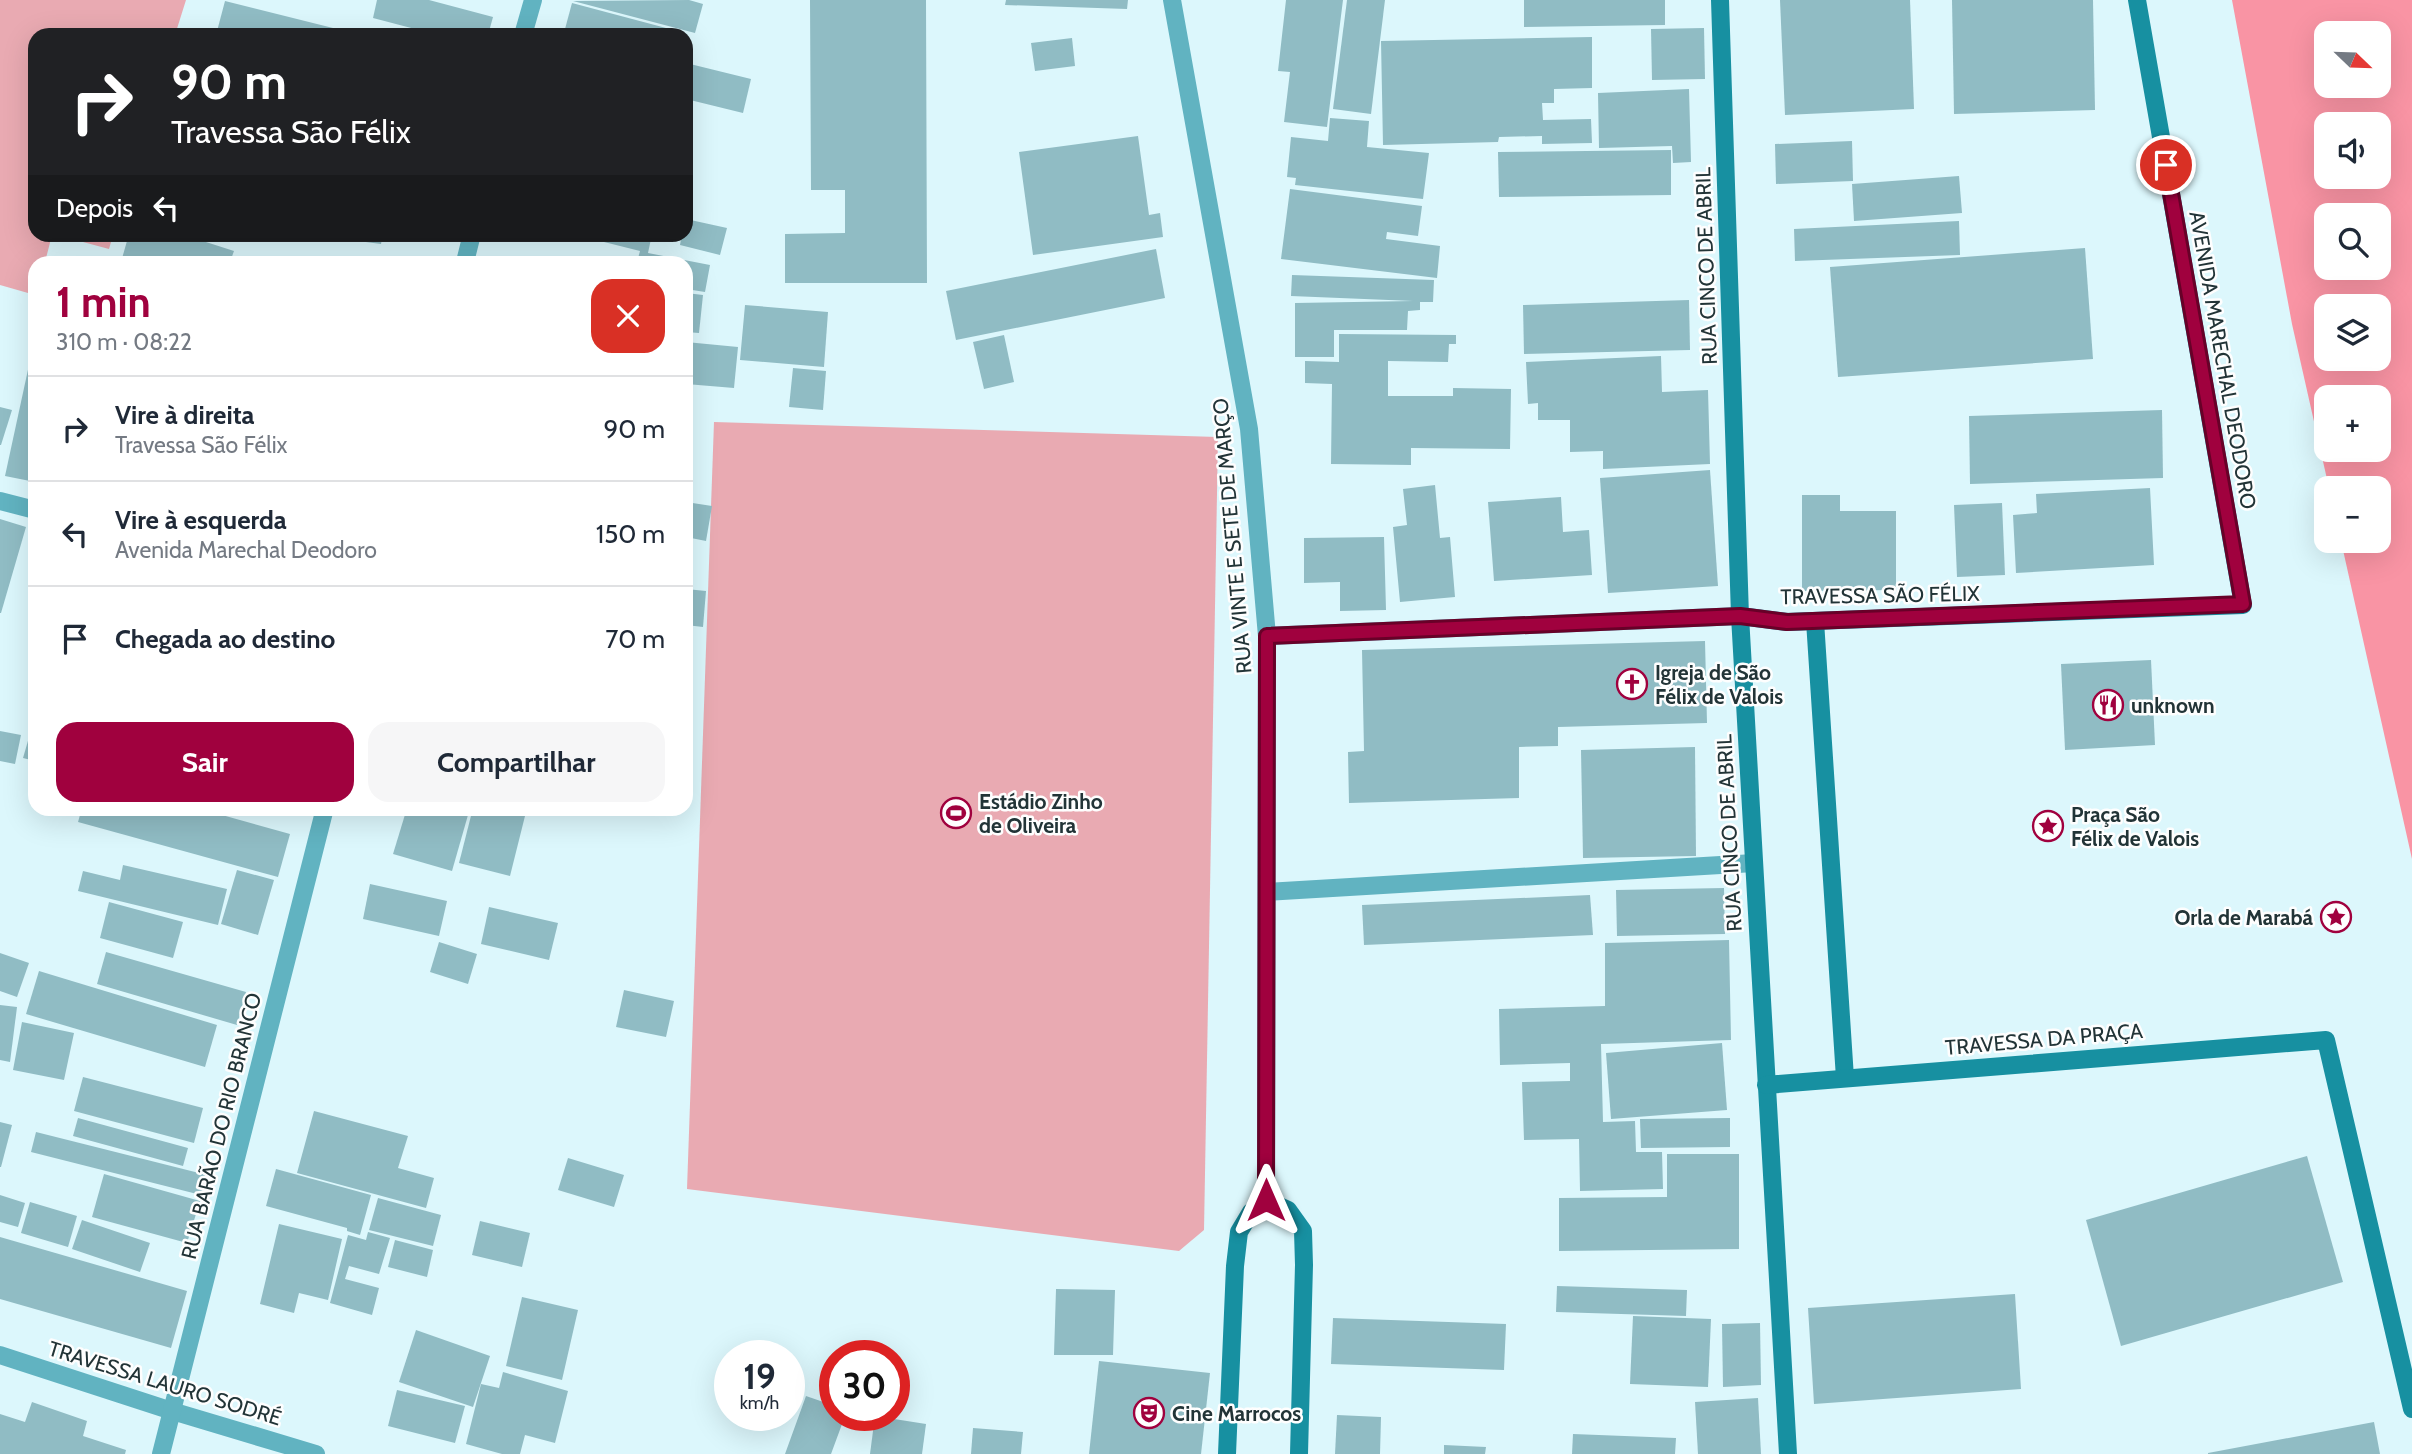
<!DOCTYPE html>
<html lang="pt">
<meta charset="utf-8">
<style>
body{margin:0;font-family:Cabin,sans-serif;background:#f6f6f7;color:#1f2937;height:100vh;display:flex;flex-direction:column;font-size:26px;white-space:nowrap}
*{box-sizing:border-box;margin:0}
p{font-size:23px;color:#747a83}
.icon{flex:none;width:38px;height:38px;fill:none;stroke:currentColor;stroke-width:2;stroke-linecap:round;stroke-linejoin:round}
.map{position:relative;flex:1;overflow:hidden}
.drawer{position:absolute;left:28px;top:256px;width:665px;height:560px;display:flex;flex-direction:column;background:#fff;border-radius:21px;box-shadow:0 7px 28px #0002}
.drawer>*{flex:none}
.top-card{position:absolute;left:28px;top:28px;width:665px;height:214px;border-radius:21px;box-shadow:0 7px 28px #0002;background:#202124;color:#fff;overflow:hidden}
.needle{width:46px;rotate:113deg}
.fabs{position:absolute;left:2314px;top:21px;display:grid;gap:14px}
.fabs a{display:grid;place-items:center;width:77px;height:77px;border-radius:14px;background:#fff;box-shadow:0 7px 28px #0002;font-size:35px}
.speed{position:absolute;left:714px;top:1340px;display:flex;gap:14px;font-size:35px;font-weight:700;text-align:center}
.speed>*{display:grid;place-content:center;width:91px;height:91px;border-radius:50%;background:#fff;box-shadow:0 7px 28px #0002;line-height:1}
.speed small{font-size:18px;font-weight:400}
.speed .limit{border:10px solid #d22;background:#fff;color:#111}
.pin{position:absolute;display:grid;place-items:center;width:60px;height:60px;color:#fff;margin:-30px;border:4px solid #fff;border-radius:50%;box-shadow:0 2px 7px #0007}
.me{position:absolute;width:77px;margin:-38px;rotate:0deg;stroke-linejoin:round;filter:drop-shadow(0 0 5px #0008)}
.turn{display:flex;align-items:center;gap:24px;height:147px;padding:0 28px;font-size:32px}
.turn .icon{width:91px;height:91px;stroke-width:2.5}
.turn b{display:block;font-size:49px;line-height:60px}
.then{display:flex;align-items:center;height:66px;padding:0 28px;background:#0003;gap:14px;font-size:26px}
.round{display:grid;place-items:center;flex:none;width:74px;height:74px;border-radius:21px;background:#f6f6f7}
.head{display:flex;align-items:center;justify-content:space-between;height:119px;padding:0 28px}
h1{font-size:42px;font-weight:800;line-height:52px;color:#a0013e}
.button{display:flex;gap:14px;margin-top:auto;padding:14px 28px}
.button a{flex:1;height:80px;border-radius:21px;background:#a0013e;color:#fff;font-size:28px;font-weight:800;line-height:80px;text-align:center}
.button a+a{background:#f6f6f7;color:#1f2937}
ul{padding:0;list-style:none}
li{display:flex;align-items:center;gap:21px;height:105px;padding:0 28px;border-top:2px solid #e0e1e3}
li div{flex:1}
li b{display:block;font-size:26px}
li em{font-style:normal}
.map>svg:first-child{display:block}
.green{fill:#e9aab2}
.water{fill:#f994a4;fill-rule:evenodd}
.building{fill:#90bcc4}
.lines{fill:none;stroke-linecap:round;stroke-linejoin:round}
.street{stroke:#61b3c1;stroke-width:18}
.secondary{stroke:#1790a1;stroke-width:18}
.route-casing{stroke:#680128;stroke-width:18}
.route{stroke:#a0013e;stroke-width:12}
.labels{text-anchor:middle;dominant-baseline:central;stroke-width:5;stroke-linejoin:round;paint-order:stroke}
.street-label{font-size:21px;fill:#223437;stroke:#fefefe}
.poi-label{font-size:21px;font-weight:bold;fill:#223437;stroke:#fefefe;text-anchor:start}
</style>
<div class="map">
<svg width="2412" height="1454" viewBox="0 0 2412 1454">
<rect width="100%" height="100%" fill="#dcf7fc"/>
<g class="green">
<polygon points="0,0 186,0 175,35 35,35 35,234 52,235 45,262 35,262 35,295 0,285"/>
<polygon points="57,235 113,234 113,235 109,249"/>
<polygon points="714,422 1218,437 1204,1230 1179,1251 687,1189"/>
</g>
<path class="water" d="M2232,0h180v859l-71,-318h37v-53h-49l-37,-164zM2326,33h52v53h-52zM2378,124v53h-52v-53zM2378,215v53h-52v-53zM2326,306h52v53h-52zM2378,397v53h-52v-53z"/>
<g class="building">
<polygon points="377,0 429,0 493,17 488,35 438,35 373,18"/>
<polygon points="689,0 703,4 695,33 573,1"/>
<polygon points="810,0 926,0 927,283 785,283 785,234 845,233 845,190 811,190"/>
<polygon points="1006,0 1128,0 1127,9 1005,5"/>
<polygon points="1286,0 1343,0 1327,127 1284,122 1290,72 1278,71"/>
<polygon points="1347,0 1385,0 1371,114 1333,109"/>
<polygon points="1524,0 1665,0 1665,25 1524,27"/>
<polygon points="1780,0 1910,0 1914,109 1785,115"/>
<polygon points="1952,0 2093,0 2095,110 1954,114"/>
<polygon points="225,1 357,34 357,35 216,35"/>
<polygon points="572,3 666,28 664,35 588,35 565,29"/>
<polygon points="1704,28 1705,79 1652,80 1651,29"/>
<polygon points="1592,37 1592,88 1554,89 1554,103 1542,103 1543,120 1591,119 1592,143 1542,144 1542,136 1499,137 1498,142 1383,145 1381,41"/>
<polygon points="1072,38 1075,66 1035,71 1031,43"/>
<polygon points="686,63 751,79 743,113 686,99"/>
<polygon points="1689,89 1691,162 1673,163 1672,146 1599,148 1598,93"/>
<polygon points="1330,118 1369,121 1367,147 1429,153 1423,199 1295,185 1296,178 1287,177 1291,137 1328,141"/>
<polygon points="1138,136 1149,215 1160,213 1163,237 1033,255 1019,152"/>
<polygon points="1852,141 1853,181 1776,184 1775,144"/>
<polygon points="1671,150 1671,195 1499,197 1498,152"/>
<polygon points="1959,176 1962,213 1854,221 1852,184"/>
<polygon points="1290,189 1422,206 1418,236 1387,232 1386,239 1440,246 1437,278 1281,259"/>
<polygon points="686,219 727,228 720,255 680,245 682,234 686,234"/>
<polygon points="1959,221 1960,255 1795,261 1794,229"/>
<polygon points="129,234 181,234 234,251 230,262 121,262"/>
<polygon points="344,234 383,234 381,244 343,239"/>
<polygon points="572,234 652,234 648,253 710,265 705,292 686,289 686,262 637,262 640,251"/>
<polygon points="2085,248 2093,359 1838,377 1830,267"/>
<polygon points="1156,249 1165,298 956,340 946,291"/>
<polygon points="320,257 343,261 343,262 319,262"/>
<polygon points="1292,275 1434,280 1433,302 1420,302 1420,310 1408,311 1407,330 1334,330 1334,357 1295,357 1295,303 1413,301 1291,296"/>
<polygon points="686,293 703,295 699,333 686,332"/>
<polygon points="1689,300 1690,350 1524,354 1523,305"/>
<polygon points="745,305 828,312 824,367 740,360"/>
<polygon points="1339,334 1456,335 1456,344 1449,344 1448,362 1388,361 1388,396 1453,396 1453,388 1511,389 1510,449 1411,448 1411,465 1331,464 1332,384 1305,383 1305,361 1339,362"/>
<polygon points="1004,335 1014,382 984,389 973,342"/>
<polygon points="686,342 738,347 734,388 686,384"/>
<polygon points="1661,356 1662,392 1708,390 1710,464 1603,469 1603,451 1570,452 1570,420 1538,420 1538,403 1528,404 1526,362"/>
<polygon points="29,365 35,366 35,482 5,476"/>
<polygon points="793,368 826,371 823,410 789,407"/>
<polygon points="0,407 12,410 1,445 0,445"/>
<polygon points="2162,410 2163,478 1970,484 1969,416"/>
<polygon points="1710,470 1718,586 1608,593 1600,478"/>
<polygon points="1435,485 1440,538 1450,537 1455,597 1400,602 1393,527 1407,525 1403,489"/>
<polygon points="2150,488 2154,565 2016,573 2013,515 2037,513 2036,494"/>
<polygon points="1802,495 1840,495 1840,511 1896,511 1896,590 1802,591"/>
<polygon points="1561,497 1563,532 1589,530 1592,575 1494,581 1488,502"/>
<polygon points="686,502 712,506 706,541 686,537"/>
<polygon points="2002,503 2005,575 1957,577 1954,505"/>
<polygon points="0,519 26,527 1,613 0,613"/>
<polygon points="1384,537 1386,610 1340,611 1340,582 1304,583 1304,538"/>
<polygon points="686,589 706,591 703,627 686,625"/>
<polygon points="1705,641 1707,723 1558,727 1558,746 1519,747 1519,798 1349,803 1348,752 1364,751 1362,650"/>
<polygon points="2151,660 2155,745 2065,750 2061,664"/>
<polygon points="32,727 35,728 35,761 23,758"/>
<polygon points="0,731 21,735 15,764 0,761"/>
<polygon points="1695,747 1696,856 1583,858 1581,750"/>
<polygon points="82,808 197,808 290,834 278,877 78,822"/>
<polygon points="407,808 470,808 452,871 393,854"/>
<polygon points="473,808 527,808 510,876 459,863"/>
<polygon points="123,865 227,889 218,925 78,891 83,871 120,880"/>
<polygon points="237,870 274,880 258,935 221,924"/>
<polygon points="370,884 447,901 439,936 363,919"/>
<polygon points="1724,888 1725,934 1617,936 1616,890"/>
<polygon points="1590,895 1593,935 1364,945 1362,905"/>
<polygon points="109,902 183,922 173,958 100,938"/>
<polygon points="489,907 558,923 549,960 481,944"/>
<polygon points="1729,940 1731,1040 1601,1044 1603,1122 1635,1121 1636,1152 1662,1152 1663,1189 1580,1191 1579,1139 1524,1140 1522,1082 1570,1081 1570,1063 1500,1065 1499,1009 1605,1006 1605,943"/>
<polygon points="439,942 477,954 468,984 430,972"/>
<polygon points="106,952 246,992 237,1025 97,984"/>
<polygon points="0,953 29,963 17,997 0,991"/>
<polygon points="39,971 217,1025 205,1067 26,1014"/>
<polygon points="624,990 674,1001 666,1037 616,1027"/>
<polygon points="0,1005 17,1007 10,1062 0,1060"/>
<polygon points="22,1022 74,1033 64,1080 13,1070"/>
<polygon points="1722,1043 1727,1110 1611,1119 1606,1053"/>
<polygon points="83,1077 203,1108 194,1143 74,1111"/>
<polygon points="314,1111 408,1136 398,1168 434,1178 426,1208 297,1173"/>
<polygon points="78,1118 188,1148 183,1166 73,1136"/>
<polygon points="1730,1118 1730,1147 1641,1148 1640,1119"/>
<polygon points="0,1122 12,1125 1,1167 0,1167"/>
<polygon points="36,1132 207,1175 201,1195 31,1152"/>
<polygon points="1667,1154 1739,1154 1739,1249 1559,1251 1559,1198 1667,1197"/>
<polygon points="2307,1156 2343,1282 2121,1346 2086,1220"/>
<polygon points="568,1158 624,1175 614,1207 558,1190"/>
<polygon points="276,1169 371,1195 360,1235 347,1231 347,1228 266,1206"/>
<polygon points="104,1174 200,1201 187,1243 92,1217"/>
<polygon points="0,1195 25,1203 18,1227 0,1222"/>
<polygon points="378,1198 441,1215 433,1246 369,1230"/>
<polygon points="30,1202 77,1216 68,1247 21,1233"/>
<polygon points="82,1220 150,1243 140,1272 72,1249"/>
<polygon points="480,1221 530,1233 522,1267 472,1255"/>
<polygon points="279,1224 342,1239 328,1300 299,1293 294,1313 260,1304"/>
<polygon points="368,1232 390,1238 379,1274 349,1266 345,1279 379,1288 372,1315 330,1303 348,1235 366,1240"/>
<polygon points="0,1237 187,1291 171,1348 0,1299"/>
<polygon points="395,1240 433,1250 427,1277 388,1267"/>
<polygon points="1557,1286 1687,1290 1686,1316 1556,1312"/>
<polygon points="1056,1289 1115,1290 1113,1355 1054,1355"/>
<polygon points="2015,1294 2021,1389 1814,1404 1808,1308"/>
<polygon points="522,1297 578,1310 562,1380 506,1366"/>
<polygon points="1633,1316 1711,1319 1708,1387 1630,1384"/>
<polygon points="1333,1318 1506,1324 1504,1370 1331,1364"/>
<polygon points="1760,1323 1761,1385 1723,1387 1722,1324"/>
<polygon points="416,1330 490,1356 473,1407 399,1382"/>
<polygon points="1099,1361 1210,1373 1201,1454 1089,1454"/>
<polygon points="503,1372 568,1391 555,1443 525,1435 520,1454 502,1454 466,1444 481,1384 499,1388"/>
<polygon points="397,1390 465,1406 455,1443 388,1426"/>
<polygon points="806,1396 835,1406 835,1416 845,1416 831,1454 785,1454"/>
<polygon points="1758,1398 1761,1454 1698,1454 1695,1402"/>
<polygon points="32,1402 87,1421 83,1436 126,1450 125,1454 0,1454 0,1414 25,1422"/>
<polygon points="1337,1415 1381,1417 1380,1454 1335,1454"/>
<polygon points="875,1416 926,1424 922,1454 870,1454"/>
<polygon points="2374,1422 2380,1454 2208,1454 2208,1453"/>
<polygon points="973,1428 1023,1432 1021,1454 971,1454"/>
<polygon points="1573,1434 1676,1438 1675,1454 1572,1454"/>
<polygon points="1444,1445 1486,1447 1485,1454 1444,1454"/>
</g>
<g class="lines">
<g class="street">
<polyline points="1172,0 1249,429 1267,636 1266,1200"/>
<polyline points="523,35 533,0"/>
<polyline points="465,262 472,234"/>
<polyline points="0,501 35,510"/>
<polyline points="1267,636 1740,616"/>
<polyline points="1267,892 1754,863"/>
<polyline points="0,1355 172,1411 316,1454"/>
<polyline points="161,1454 325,808"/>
</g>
<g class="secondary">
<polyline points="1720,0 1740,616 1788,1454"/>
<polyline points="1740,616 1787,622 2243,605 2137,0"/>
<polyline points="1815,621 1845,1078"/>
<polyline points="1766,1085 2326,1040 2412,1409"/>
<polyline points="1227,1454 1235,1266 1239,1232 1251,1212 1266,1200 1288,1210 1303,1231 1304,1265 1299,1454"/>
</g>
</g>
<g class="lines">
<g class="route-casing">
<polyline id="route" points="1266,1200 1267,636 1740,616 1787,622 2243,604 2166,165"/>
</g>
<use href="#route" class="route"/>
</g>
<defs>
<g id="church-ring" transform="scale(1.575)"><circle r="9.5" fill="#fefefe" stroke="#a0013e" stroke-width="1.5"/><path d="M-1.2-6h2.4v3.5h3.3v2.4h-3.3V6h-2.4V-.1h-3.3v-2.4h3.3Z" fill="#a0013e"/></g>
<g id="restaurant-ring" transform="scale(1.575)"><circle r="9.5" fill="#fefefe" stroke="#a0013e" stroke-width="1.5"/><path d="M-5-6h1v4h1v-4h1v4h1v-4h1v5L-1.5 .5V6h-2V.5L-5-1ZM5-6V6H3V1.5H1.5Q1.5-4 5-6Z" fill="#a0013e"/></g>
<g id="stadium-ring" transform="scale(1.575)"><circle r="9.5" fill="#fefefe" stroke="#a0013e" stroke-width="1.5"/><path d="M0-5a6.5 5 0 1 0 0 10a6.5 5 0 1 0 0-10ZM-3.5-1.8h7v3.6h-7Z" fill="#a0013e"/></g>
<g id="sight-ring" transform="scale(1.575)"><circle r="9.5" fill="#fefefe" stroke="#a0013e" stroke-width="1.5"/><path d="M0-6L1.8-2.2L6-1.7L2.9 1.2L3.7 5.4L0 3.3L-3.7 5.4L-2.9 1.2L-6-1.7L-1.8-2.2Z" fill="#a0013e"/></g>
<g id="theatre-ring" transform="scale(1.575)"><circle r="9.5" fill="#fefefe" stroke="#a0013e" stroke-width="1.5"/><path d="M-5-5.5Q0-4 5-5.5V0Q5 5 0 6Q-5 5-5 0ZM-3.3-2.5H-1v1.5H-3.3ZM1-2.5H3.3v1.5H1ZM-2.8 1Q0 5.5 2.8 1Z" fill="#a0013e"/></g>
</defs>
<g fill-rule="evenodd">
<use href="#church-ring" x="1632" y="684"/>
<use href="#restaurant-ring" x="2108" y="705"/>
<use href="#stadium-ring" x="956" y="813"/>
<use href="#sight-ring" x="2048" y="826"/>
<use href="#sight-ring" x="2336" y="917"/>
<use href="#theatre-ring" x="1149" y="1413"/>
</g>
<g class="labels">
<g class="street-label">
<text transform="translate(1706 266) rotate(-92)">RUA CINCO DE ABRIL</text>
<text transform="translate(2223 360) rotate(80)">AVENIDA MARECHAL DEODORO</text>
<text transform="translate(1232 536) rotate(-95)">RUA VINTE E SETE DE MARÇO</text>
<text transform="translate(1880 595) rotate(-1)">TRAVESSA SÃO FÉLIX</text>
<text transform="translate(1729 833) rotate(-93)">RUA CINCO DE ABRIL</text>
<text transform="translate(2044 1039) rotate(-5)">TRAVESSA DA PRAÇA</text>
<text transform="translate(221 1126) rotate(-76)">RUA BARÃO DO RIO BRANCO</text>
<text transform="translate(165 1383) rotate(17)">TRAVESSA LAURO SODRÉ</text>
</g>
<g class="poi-label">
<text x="1655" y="672">Igreja de São<tspan x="1655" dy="24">Félix de Valois</tspan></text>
<text x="2131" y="705">unknown</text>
<text x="979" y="801">Estádio Zinho<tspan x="979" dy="24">de Oliveira</tspan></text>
<text x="2071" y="814">Praça São<tspan x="2071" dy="24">Félix de Valois</tspan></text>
<text x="2313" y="917" text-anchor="end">Orla de Marabá</text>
<text x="1172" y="1413">Cine Marrocos</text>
</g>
</g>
</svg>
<div class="fabs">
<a><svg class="needle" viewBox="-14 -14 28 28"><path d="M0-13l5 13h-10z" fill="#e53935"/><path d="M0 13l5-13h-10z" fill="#747a83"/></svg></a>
<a><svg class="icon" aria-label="sound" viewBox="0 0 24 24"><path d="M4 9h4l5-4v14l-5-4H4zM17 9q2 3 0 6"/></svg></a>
<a><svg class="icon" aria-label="search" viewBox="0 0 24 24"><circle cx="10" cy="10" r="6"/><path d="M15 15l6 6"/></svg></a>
<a><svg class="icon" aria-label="layers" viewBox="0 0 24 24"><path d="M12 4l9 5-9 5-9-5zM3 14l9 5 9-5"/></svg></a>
<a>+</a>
<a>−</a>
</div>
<div class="speed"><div>19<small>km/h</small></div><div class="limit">30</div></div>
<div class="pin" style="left:2166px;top:165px;background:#d93025"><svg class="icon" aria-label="arrive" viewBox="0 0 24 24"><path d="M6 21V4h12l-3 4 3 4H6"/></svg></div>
<svg class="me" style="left:1266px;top:1200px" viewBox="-20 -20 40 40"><path d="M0-17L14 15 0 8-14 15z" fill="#a0013e" stroke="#fff" stroke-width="4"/></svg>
<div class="top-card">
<div class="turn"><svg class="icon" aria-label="right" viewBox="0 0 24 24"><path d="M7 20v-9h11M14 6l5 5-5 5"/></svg><div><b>90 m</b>Travessa São Félix</div></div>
<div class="then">Depois<svg class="icon" aria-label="left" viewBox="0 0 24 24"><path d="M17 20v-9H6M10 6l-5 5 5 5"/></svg></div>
</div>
<section class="drawer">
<div class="head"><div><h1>1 min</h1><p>310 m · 08:22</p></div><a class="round" style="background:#d93025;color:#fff"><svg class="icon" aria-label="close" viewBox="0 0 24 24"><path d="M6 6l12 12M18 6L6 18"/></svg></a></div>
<ul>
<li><svg class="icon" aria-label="right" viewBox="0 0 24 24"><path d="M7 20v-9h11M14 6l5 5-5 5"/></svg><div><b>Vire à direita</b><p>Travessa São Félix</p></div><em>90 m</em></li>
<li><svg class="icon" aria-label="left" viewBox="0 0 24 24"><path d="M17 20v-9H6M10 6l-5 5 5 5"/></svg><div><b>Vire à esquerda</b><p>Avenida Marechal Deodoro</p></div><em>150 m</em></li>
<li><svg class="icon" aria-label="arrive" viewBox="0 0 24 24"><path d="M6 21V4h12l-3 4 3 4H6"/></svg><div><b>Chegada ao destino</b></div><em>70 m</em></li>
</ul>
<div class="button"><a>Sair</a><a>Compartilhar</a></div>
</section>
</div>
